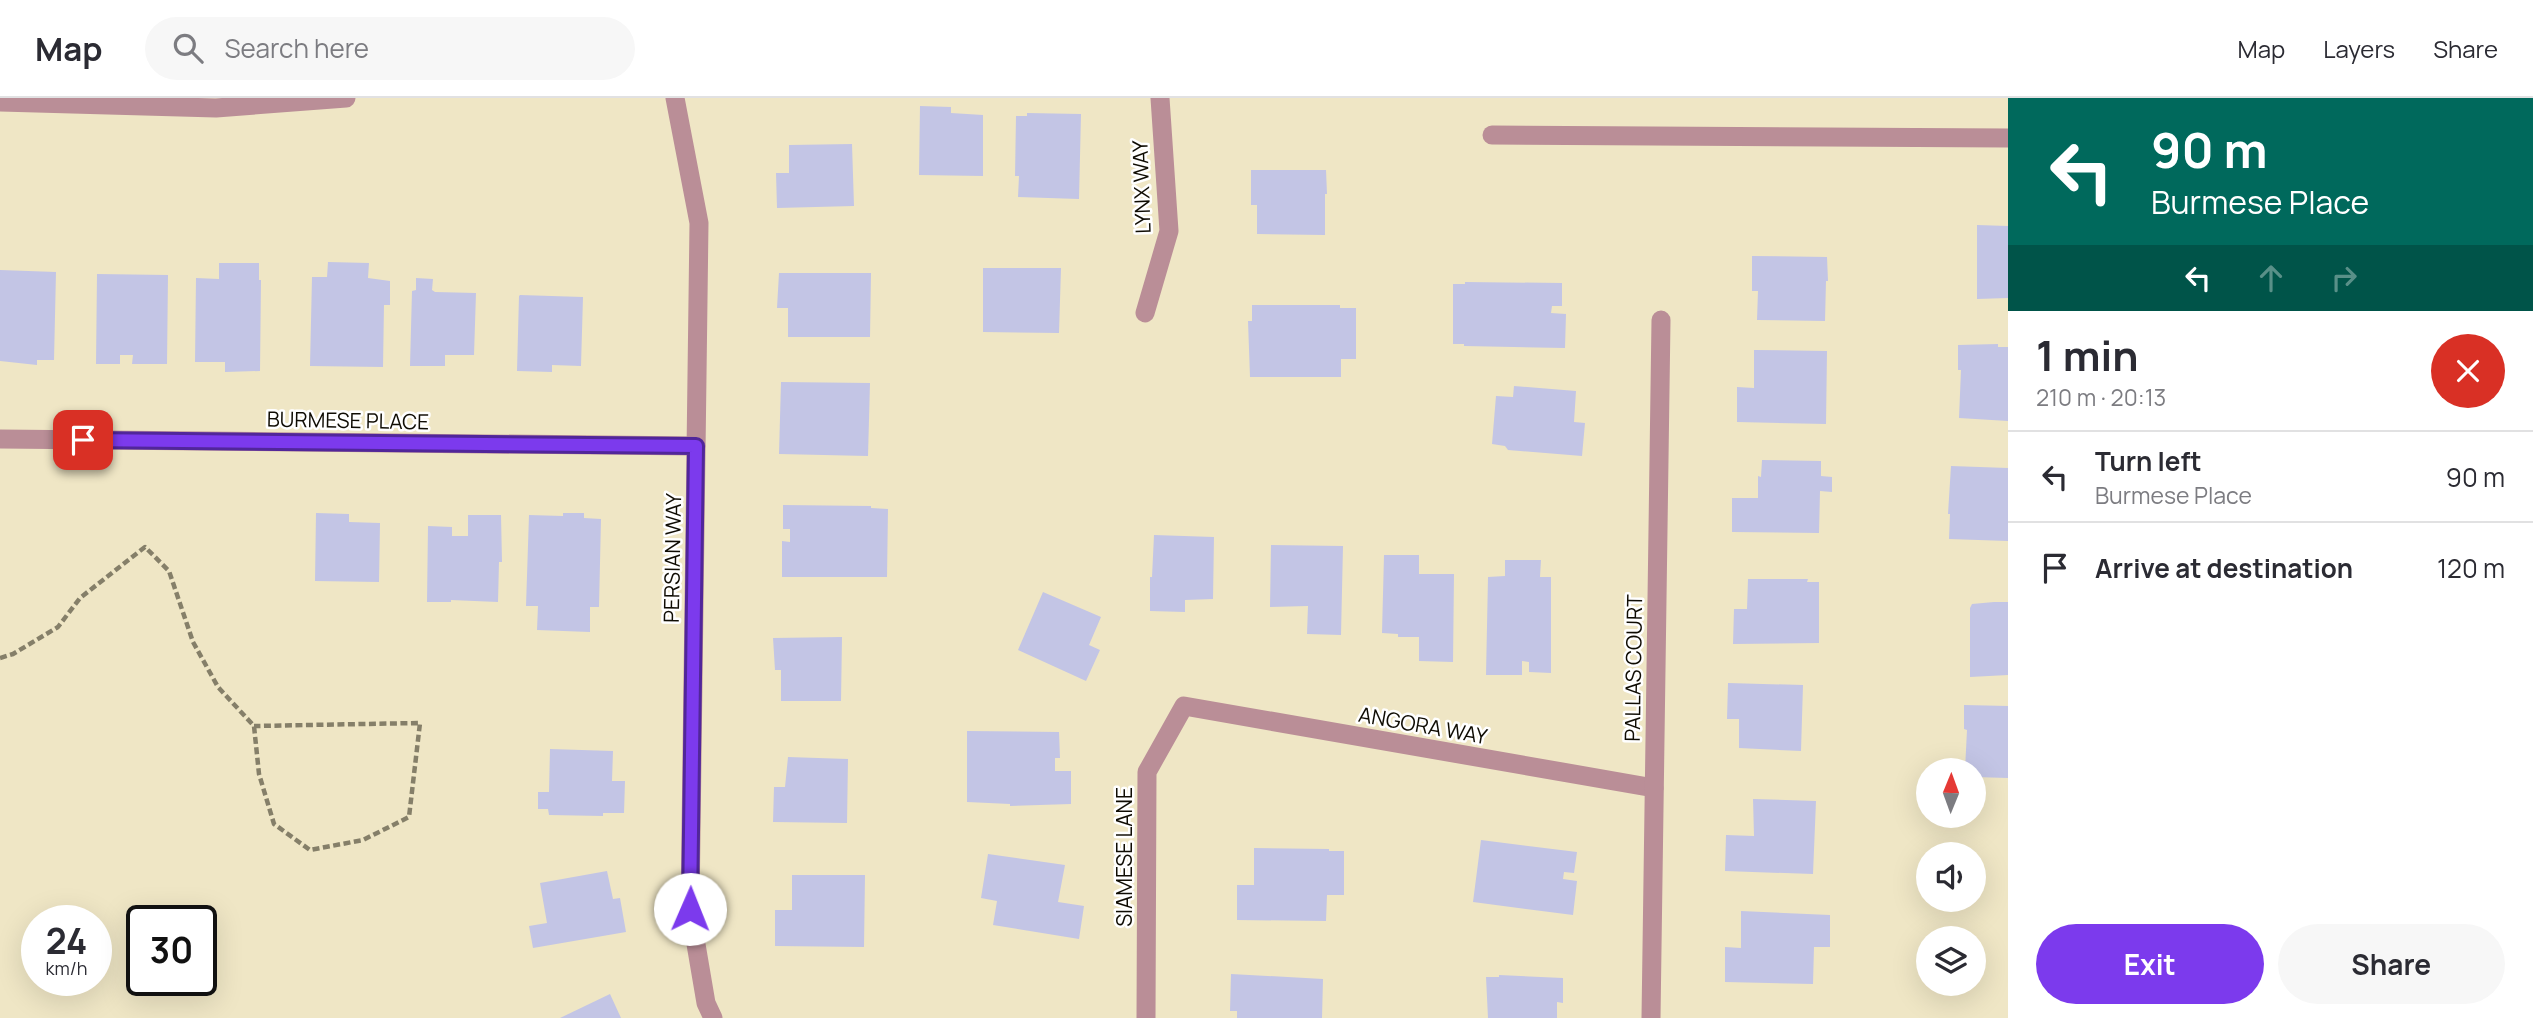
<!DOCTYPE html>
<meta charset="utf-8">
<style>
body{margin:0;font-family:Manrope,sans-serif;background:#f7f7f7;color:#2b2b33;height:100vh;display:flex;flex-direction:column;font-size:26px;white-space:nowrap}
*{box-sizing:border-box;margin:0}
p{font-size:23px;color:#7c7c81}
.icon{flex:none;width:38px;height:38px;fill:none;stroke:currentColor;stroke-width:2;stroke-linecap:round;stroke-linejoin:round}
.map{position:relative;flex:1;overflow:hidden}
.side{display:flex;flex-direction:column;background:#fff;width:525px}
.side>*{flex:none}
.guide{background:#00695c;color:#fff;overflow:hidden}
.needle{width:46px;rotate:1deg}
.tools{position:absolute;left:1916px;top:660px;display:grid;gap:14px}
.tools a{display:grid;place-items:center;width:70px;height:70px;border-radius:50%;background:#fff;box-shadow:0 7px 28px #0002;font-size:35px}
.speed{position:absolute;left:21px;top:807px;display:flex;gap:14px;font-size:35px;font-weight:700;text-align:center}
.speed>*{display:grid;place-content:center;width:91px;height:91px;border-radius:50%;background:#fff;box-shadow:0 7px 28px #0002;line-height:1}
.speed small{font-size:18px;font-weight:400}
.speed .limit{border:4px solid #111;border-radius:10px;background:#fff;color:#111}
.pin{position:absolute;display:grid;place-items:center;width:60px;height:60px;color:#fff;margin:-30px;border-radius:14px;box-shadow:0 4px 10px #0006}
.me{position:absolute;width:77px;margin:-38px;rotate:1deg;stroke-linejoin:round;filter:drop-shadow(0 0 5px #0008)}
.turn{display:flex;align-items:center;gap:24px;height:147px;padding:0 28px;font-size:32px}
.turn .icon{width:91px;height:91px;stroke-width:2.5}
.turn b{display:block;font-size:49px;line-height:60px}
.lanes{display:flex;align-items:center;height:66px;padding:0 28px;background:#0003;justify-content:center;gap:35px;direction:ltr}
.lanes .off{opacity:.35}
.round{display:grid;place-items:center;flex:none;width:74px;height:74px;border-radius:37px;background:#f7f7f7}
.headline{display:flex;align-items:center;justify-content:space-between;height:119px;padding:0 28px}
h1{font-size:42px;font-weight:700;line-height:52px}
.primary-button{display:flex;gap:14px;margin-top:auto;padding:14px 28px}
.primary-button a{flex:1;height:80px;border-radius:42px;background:#7c3aed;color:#fff;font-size:28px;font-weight:700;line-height:80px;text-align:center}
.primary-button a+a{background:#f7f7f7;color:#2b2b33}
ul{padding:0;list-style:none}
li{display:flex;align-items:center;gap:21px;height:91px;padding:0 28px;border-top:2px solid #e1e1e2}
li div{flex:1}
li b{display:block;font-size:26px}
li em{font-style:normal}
header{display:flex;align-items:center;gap:42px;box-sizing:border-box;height:98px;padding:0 35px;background:#fff;border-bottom:2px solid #e1e1e2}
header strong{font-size:33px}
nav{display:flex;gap:38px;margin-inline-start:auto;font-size:24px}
.search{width:490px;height:63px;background:#f7f7f7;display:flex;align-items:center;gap:18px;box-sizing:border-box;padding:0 24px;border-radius:38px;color:#7c7c81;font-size:26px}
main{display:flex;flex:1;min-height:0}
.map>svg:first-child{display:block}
.building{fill:#c3c5e5}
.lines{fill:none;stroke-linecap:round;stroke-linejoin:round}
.path{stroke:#857f69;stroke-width:4.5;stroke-dasharray:7 3.5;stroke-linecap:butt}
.minor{stroke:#ba8e97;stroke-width:19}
.route-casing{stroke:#51269a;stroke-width:18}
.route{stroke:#7c3aed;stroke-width:12}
.labels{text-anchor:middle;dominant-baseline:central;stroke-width:5;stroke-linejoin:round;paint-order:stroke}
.street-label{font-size:21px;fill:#0f0c03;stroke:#fff}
</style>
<header>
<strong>Map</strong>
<div class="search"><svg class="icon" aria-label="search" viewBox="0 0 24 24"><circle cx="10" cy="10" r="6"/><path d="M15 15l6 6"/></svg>Search here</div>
<nav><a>Map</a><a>Layers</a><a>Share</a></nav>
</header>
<main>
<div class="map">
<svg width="2008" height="920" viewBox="0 0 2008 920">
<rect width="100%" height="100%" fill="#efe6c5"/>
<g class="building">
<polygon points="920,8 951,9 951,15 983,17 983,78 919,77"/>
<polygon points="1027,15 1081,16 1079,101 1018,99 1019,78 1015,78 1016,18 1027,18"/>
<polygon points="852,46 854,108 777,110 776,75 789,75 789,47"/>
<polygon points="1251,72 1326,72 1327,96 1325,96 1325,137 1257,136 1257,107 1251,107"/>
<polygon points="1977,127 2008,128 2008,200 1977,201"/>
<polygon points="1752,158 1827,159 1828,183 1826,183 1825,223 1757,222 1758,193 1752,193"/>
<polygon points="328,164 369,165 368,180 390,183 390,207 384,207 383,269 310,268 312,179 327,179"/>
<polygon points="219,165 259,165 259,182 261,182 260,273 225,274 225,264 195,264 196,180 219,181"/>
<polygon points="983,170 1061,170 1059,235 983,234"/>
<polygon points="0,172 56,174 54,262 37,262 37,267 0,263"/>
<polygon points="779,175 871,175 870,239 788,239 788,210 777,210"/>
<polygon points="97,176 168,177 167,266 132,266 133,257 120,257 120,266 96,266"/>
<polygon points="416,180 433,181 432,192 435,194 476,195 474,257 445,257 445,268 410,268 412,193 416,192"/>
<polygon points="1465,184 1562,185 1562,208 1552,208 1551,215 1566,216 1565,250 1464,248 1464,246 1453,246 1453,186 1465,186"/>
<polygon points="520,197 583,199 581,268 552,267 552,274 517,273 519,198"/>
<polygon points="1252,207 1340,207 1340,210 1356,210 1356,261 1341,261 1341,279 1250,279 1248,223 1252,223"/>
<polygon points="1998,246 1998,249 2008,249 2008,323 1959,320 1961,272 1958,272 1958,247"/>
<polygon points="1754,252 1827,253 1826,326 1737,324 1737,289 1754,290"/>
<polygon points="781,284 870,285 868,358 779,356"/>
<polygon points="1514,288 1576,293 1574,324 1585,325 1582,358 1508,352 1505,348 1492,346 1496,298 1513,299"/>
<polygon points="1762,362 1821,363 1821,378 1832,379 1832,394 1820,393 1819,435 1732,434 1732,400 1758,400 1758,378 1761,379"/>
<polygon points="1951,368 2008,370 2008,443 1949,441 1950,416 1948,416"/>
<polygon points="783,407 871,408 871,410 888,411 887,479 782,479 782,443 790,444 790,431 783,431"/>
<polygon points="316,415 349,416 349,424 380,425 379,484 315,483"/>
<polygon points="563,415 584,415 584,420 601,421 599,509 590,509 590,534 537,532 538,508 526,508 529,417 563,418"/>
<polygon points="468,417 501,417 502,464 499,464 498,504 451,502 451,504 427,504 428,428 452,429 452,438 468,438"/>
<polygon points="1154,437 1214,439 1213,501 1185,502 1185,514 1150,513 1150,479 1152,479"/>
<polygon points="1271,447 1343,448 1341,537 1307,536 1308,508 1270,509"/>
<polygon points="1384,457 1419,457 1419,476 1454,476 1453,564 1419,563 1419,539 1398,539 1398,536 1382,535"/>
<polygon points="1505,462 1541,462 1540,479 1551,479 1551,575 1529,574 1529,564 1522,563 1522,577 1486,577 1488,479 1505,478"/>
<polygon points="1748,481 1808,481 1807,484 1819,484 1819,545 1733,546 1734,511 1747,511"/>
<polygon points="1043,494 1101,519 1089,547 1100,552 1086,583 1018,552"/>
<polygon points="1994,504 2008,504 2008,577 1970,579 1970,510 1972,506"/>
<polygon points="842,539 841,603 781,603 781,572 775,572 773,540"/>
<polygon points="1728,585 1803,587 1801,653 1739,650 1739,621 1727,621"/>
<polygon points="1964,607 2008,608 2008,680 1974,679 1974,672 1965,672 1967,632 1964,631"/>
<polygon points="967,633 1059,634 1060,660 1055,660 1055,673 1071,673 1071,706 1010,708 1010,706 967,704"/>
<polygon points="550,651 613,653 612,683 625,683 624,715 603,715 603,718 549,717 548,711 538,711 538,694 549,694"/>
<polygon points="788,659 848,661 847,725 773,724 774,689 785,689"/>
<polygon points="1753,701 1816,703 1813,776 1725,773 1726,737 1754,738"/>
<polygon points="1481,742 1577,754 1574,775 1564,774 1563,781 1577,783 1573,817 1473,804"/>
<polygon points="1254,750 1329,751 1329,753 1344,753 1344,797 1327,797 1326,823 1237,822 1237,787 1254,787"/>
<polygon points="988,756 1065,767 1058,804 1084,808 1079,841 993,827 997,803 981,800"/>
<polygon points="607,773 613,801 620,800 626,834 533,850 529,828 547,825 540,785"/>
<polygon points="792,777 865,777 864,849 775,848 775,812 792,812"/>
<polygon points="1741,813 1830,817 1830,849 1814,849 1813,886 1725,884 1725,849 1741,850"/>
<polygon points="1231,876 1323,881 1322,920 1237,920 1237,913 1230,913"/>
<polygon points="1499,877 1563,880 1563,905 1557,904 1557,920 1488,920 1486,879 1499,879"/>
<polygon points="610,896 621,920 560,920"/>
</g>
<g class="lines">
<polyline class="path" points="0,560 13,556 58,529 80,500 145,449 169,473 193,544 218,589 254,628 259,676 274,726 310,752 363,742 409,719 420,625 254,628"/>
<g class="minor">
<polyline points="675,0 699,125 690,811 706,905 713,920"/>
<polyline points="0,4 216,10 346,0"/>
<polyline points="1492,37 2008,40"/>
<polyline points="1145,215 1169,133 1160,0"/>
<polyline points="0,341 696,348"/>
<polyline points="1146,920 1147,674 1184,608 1654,690"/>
<polyline points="1651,920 1661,222"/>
</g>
</g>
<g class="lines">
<g class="route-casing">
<polyline id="route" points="83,342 696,348 690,811"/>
</g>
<use href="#route" class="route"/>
</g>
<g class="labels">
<g class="street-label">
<text transform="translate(1141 89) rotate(-92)">LYNX WAY</text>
<text transform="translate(348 322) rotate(1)">BURMESE PLACE</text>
<text transform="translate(672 460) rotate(-89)">PERSIAN WAY</text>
<text transform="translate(1633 570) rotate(-89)">PALLAS COURT</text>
<text transform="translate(1423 627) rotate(10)">ANGORA WAY</text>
<text transform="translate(1124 759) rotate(-90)">SIAMESE LANE</text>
</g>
</g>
</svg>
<div class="tools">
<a><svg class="needle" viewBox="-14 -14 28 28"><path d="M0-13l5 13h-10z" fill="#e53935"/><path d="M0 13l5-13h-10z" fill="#7c7c81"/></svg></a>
<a><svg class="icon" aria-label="sound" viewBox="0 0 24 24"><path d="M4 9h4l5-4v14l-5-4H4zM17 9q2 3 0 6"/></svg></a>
<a><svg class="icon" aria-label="layers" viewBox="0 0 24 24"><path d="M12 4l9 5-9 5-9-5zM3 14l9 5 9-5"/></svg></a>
</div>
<div class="speed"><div>24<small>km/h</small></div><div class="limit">30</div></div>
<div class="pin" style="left:83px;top:342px;background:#d93025"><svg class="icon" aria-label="arrive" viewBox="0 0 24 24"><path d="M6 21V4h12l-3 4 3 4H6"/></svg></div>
<svg class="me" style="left:690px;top:811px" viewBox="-20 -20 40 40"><circle r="19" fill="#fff"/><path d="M0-13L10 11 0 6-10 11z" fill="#7c3aed"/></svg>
</div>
<section class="side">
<div class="guide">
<div class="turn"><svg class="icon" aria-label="left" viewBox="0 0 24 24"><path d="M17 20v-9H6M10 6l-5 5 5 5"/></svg><div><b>90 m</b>Burmese Place</div></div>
<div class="lanes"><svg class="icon" aria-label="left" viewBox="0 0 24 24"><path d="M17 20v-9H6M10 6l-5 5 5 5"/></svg><svg class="icon off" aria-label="ahead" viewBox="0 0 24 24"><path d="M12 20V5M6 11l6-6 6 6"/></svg><svg class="icon off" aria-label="right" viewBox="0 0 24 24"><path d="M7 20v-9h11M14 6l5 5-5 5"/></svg></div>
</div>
<div class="headline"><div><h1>1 min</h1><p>210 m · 20:13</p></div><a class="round" style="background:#d93025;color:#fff"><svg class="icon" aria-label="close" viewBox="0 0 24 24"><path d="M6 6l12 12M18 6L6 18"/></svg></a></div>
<ul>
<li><svg class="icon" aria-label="left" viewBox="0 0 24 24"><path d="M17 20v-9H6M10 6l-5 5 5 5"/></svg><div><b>Turn left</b><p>Burmese Place</p></div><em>90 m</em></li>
<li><svg class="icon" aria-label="arrive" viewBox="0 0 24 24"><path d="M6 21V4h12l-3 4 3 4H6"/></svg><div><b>Arrive at destination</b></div><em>120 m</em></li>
</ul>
<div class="primary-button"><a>Exit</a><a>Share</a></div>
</section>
</main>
